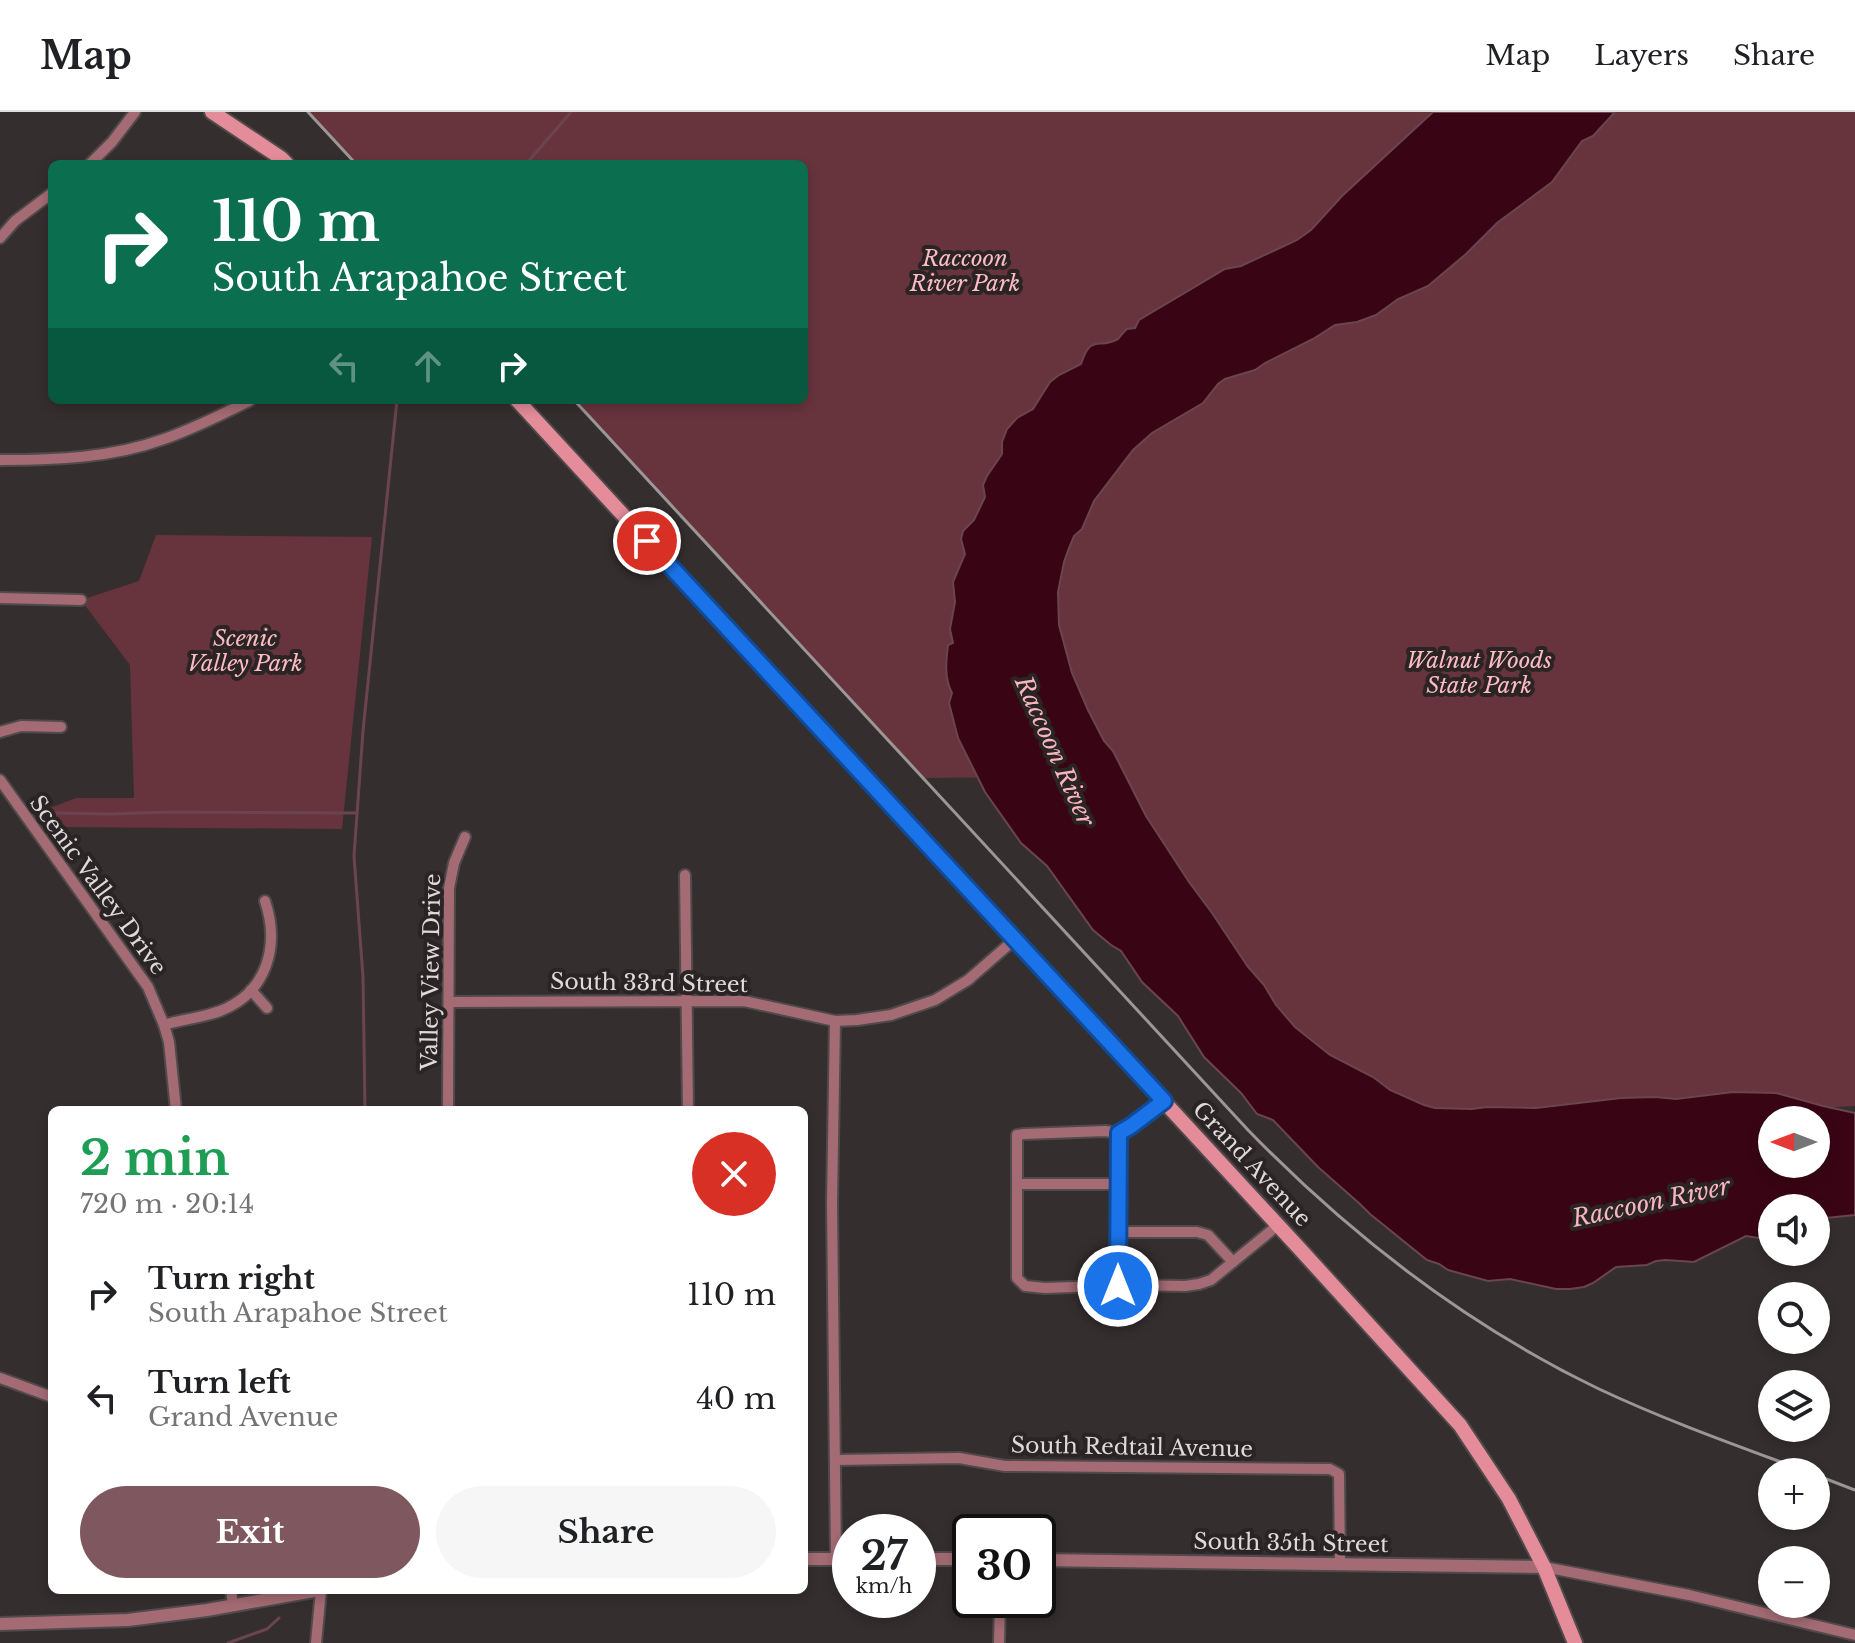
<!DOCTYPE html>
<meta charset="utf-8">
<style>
body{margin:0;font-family:"Libre Baskerville",serif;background:#f6f6f6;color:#202124;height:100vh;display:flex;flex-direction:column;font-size:30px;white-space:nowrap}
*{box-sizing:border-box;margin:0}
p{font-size:26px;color:#757577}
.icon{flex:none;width:44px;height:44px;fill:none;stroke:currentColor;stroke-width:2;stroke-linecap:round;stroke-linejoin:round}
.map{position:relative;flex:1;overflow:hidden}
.details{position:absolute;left:48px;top:994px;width:760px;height:488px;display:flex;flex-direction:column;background:#fff;border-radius:12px;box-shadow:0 4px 12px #0003}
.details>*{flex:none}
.guide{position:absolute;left:48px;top:48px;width:760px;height:244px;border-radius:12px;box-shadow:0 4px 12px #0003;background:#0b6e4f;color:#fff;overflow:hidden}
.needle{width:52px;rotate:270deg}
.controls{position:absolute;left:1758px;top:994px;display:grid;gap:16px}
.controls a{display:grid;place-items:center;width:72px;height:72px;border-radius:50%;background:#fff;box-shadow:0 4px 12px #0003;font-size:40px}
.speed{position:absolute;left:832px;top:1402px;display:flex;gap:16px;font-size:40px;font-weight:700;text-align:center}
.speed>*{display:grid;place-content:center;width:104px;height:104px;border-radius:50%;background:#fff;box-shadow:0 4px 12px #0003;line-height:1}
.speed small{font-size:20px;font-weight:400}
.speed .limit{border:4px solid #111;border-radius:12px;background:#fff;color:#111}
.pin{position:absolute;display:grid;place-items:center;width:68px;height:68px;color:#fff;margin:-34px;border:4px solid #fff;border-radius:50%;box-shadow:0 2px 8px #0007}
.me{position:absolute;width:88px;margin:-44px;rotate:0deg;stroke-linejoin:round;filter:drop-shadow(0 0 6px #0008)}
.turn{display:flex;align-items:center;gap:28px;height:168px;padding:0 32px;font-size:36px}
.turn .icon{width:104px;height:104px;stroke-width:2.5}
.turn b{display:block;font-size:56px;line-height:68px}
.lanes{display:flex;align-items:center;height:76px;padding:0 32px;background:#0003;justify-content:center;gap:40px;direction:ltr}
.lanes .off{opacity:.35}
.round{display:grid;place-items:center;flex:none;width:84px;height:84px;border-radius:42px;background:#f6f6f6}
.overview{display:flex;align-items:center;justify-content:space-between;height:136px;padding:0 32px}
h1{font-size:48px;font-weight:700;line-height:60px;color:#1e9e55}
.primary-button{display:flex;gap:16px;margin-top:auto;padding:16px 32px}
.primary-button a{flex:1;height:92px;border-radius:48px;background:#7f575f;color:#fff;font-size:32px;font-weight:700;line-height:92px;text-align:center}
.primary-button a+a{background:#f6f6f6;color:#202124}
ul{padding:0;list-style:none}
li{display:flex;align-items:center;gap:24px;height:104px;padding:0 32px}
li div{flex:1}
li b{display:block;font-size:30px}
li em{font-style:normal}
header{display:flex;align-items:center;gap:48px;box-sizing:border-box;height:112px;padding:0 40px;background:#fff;border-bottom:2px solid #e0e0e0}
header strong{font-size:38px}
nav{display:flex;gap:44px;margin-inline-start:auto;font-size:28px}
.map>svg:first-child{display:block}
.green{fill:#67343d}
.water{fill:#390514;stroke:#6a454f;stroke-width:2;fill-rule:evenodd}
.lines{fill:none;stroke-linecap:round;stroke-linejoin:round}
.stream{stroke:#6a454f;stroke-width:3}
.minor-casing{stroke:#504a4a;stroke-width:14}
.tertiary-casing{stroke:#504a4a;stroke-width:16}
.secondary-casing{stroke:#504a4a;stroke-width:18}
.minor{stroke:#a46b74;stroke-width:10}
.tertiary{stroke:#a46b74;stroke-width:12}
.secondary{stroke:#e58c9a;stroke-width:14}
.rail{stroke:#9c9697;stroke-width:3}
.route-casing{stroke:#114b97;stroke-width:20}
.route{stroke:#1a73e8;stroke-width:14}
.labels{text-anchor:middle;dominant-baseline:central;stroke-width:8;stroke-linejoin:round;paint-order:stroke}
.park-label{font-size:22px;font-style:italic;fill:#febbc4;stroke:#2b2425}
.street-label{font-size:22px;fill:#dedada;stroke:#2b2425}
.water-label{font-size:24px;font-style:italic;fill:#f8b5be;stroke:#2b2425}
</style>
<header>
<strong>Map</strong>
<nav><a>Map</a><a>Layers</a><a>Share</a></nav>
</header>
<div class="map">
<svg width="1855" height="1531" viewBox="0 0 1855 1531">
<rect width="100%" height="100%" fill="#352e2f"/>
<g class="green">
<polygon points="308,0 1503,0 1098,252 1015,665 923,666 574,288 804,288 804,52 356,52"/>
<polygon points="1574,0 1855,0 1855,994 1678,1004 1354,1012 1087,649 1044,451 1066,378"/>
<polygon points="156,423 372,425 342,717 61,715 50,696 76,686 134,686 130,553 81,488 139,469"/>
</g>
<path class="water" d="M1433,0h182l-22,24 -11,5 -30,41 -55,41 -31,31 -38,32 -30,13 -22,16 -19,7 -22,3 -22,14 -48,24 -10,7 -30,9 -7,5 -15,19 -51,30 -19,17 -39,51 -12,28 -8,7 -5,12 -5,14 -6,30 1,33 13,48 16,37 16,31 9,10 33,65 43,66 23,31 36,54 16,18 12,20 19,22 35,28 43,22 17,13 34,15 11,3 37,1 15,-2 49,1 85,-10 34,-1 21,2 57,-7 43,1 47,13 32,7v102l-39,4v-11h-44l-1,30 -6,1 -19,-3 -52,26 -28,-2 -10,1 -9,4 -31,2 -23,16 -9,4 -14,2h-14l-46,-10 -22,2 -40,-11 -9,-6 -12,-4 -57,-46 -10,-10 -42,-37 -45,-47 -16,-6 -16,-21 -37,-36 -26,-41 -36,-34 -21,-31 -10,-6 -18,-15 -46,-64 -26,-23 -36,-51 -27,-54 -9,-35 3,-10c-8,-15 -6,-32 -4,-48l5,-2 -3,-14 5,-27 -2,-20 12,-28 -4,-15 2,-8 11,-11 11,-23 -2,-12 4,-9 15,-22v-12l5,-13 10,-11 16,-9 17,-27 9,-7 22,-11c10,-31 17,-14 37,-25 1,-1 7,-9 9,-10l8,-1 4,-8 86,-51 16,-3 56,-26 14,-10 31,-34zM1772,1008h44v44h-44z"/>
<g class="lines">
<g class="stream">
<polyline points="526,52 571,0"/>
<polyline points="55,701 112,702 171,700 356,701"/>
<polyline points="365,998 363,865 354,744 363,619 397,288"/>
<polyline points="228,1531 267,1517 279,1506"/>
</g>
<g class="minor-casing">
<g id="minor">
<polyline points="90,52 112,30 135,0"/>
<polyline points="0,126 15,109 52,81"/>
<path d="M0,348c55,0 112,-2 164,-21 29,-10 57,-24 85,-38"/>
<polyline points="0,486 81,488"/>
<polyline points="0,620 21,614 61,615"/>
<polyline points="0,668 148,875 164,913 169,930 176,998"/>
<polyline points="685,763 688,998"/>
<polyline points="251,878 267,896"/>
<polyline points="449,890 744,889 835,909 857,908 891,903 935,888 968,868 1014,828"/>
<polyline points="835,909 832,1092 836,1447"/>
<path d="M164,913c18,-6 38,-7 56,-14 47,-18 60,-65 45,-110"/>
<polyline points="1164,989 1131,1014 1119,1021 1105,1019 1024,1022 1017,1023 1017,1166 1025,1174 1045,1176 1129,1173 1185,1174 1199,1172 1211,1168 1278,1113"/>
<polyline points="448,998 449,776 454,751 465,725"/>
<polyline points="1017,1072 1118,1072"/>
<polyline points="1118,1120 1197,1120 1208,1123 1233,1150"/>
<polyline points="1118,1174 1119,1021"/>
<polyline points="0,1266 52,1285"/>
<polyline points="835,1348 959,1346 1005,1354 1330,1357 1339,1362 1340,1452"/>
<polyline points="1544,1455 1689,1483 1855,1523"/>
<polyline points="231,1478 233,1494"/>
<polyline points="316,1531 321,1478"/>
<polyline points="999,1531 1000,1488"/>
</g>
</g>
<g class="tertiary-casing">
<g id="tertiary">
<polyline points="804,1447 850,1447"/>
<polyline points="918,1447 970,1447"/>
<polyline points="1038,1448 1544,1455"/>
<polyline points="0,1512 128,1508 207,1498 319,1478"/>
</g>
</g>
<g class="secondary-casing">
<g id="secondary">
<polyline points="212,0 281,46 287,52"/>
<polyline points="517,288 1299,1136 1460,1313 1509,1387 1544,1455 1575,1531"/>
</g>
</g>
<use href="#minor" class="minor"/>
<use href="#tertiary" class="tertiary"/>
<use href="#secondary" class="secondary"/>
<g class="rail">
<polyline points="308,0 356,52"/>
<path d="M574,288l674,730c103,106 218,195 351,259 68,32 139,57 209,83"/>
<polyline points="1816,1363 1855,1378"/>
</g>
</g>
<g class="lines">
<g class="route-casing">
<polyline id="route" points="647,429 1164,989 1131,1014 1119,1021 1118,1174"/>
</g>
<use href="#route" class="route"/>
</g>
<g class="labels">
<g class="park-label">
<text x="965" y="146">Raccoon<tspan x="965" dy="25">River Park</tspan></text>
<text x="245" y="526">Scenic<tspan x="245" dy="25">Valley Park</tspan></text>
<text x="1479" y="548">Walnut Woods<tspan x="1479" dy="25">State Park</tspan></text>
</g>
<g class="street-label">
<text transform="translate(98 773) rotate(54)">Scenic Valley Drive</text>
<text transform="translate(431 860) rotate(-89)">Valley View Drive</text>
<text transform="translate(649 871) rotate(1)">South 33rd Street</text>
<text transform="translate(1252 1052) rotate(47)">Grand Avenue</text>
<text transform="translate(1132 1335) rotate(1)">South Redtail Avenue</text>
<text transform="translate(1291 1431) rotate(1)">South 35th Street</text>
</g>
<g class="water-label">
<text transform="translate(1055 639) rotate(66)">Raccoon River</text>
<text transform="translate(1651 1090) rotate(-12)">Raccoon River</text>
</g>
</g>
</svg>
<div class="controls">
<a><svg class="needle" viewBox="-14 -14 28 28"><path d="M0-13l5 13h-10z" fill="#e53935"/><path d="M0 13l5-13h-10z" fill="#757577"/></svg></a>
<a><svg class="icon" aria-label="sound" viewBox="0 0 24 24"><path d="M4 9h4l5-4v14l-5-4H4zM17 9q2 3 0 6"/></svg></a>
<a><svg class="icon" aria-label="search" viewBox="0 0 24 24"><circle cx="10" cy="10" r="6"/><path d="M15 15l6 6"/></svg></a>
<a><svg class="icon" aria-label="layers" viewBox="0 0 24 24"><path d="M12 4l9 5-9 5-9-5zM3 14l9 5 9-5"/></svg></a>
<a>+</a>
<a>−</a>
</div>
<div class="speed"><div>27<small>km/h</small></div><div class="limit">30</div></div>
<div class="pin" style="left:647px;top:429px;background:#d93025"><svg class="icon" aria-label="arrive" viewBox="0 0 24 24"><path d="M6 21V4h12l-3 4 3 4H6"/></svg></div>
<svg class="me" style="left:1118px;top:1174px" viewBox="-20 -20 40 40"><circle r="17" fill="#1a73e8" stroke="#fff" stroke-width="3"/><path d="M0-11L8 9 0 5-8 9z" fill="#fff"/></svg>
<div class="guide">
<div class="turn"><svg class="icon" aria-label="right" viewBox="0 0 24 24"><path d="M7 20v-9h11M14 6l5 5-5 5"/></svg><div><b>110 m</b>South Arapahoe Street</div></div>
<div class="lanes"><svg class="icon off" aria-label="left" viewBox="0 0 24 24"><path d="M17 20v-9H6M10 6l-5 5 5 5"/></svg><svg class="icon off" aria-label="ahead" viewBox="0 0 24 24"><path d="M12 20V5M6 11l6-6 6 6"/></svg><svg class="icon" aria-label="right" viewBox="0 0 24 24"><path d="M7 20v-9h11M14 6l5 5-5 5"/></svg></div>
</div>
<section class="details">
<div class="overview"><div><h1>2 min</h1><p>720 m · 20:14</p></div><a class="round" style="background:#d93025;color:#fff"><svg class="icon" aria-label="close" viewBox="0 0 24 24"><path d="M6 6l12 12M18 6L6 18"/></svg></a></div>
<ul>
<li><svg class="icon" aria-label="right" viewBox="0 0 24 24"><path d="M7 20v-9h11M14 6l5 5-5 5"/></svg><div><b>Turn right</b><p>South Arapahoe Street</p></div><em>110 m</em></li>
<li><svg class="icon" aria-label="left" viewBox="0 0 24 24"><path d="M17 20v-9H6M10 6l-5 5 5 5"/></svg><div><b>Turn left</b><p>Grand Avenue</p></div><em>40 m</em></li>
</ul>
<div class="primary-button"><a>Exit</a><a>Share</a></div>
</section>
</div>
